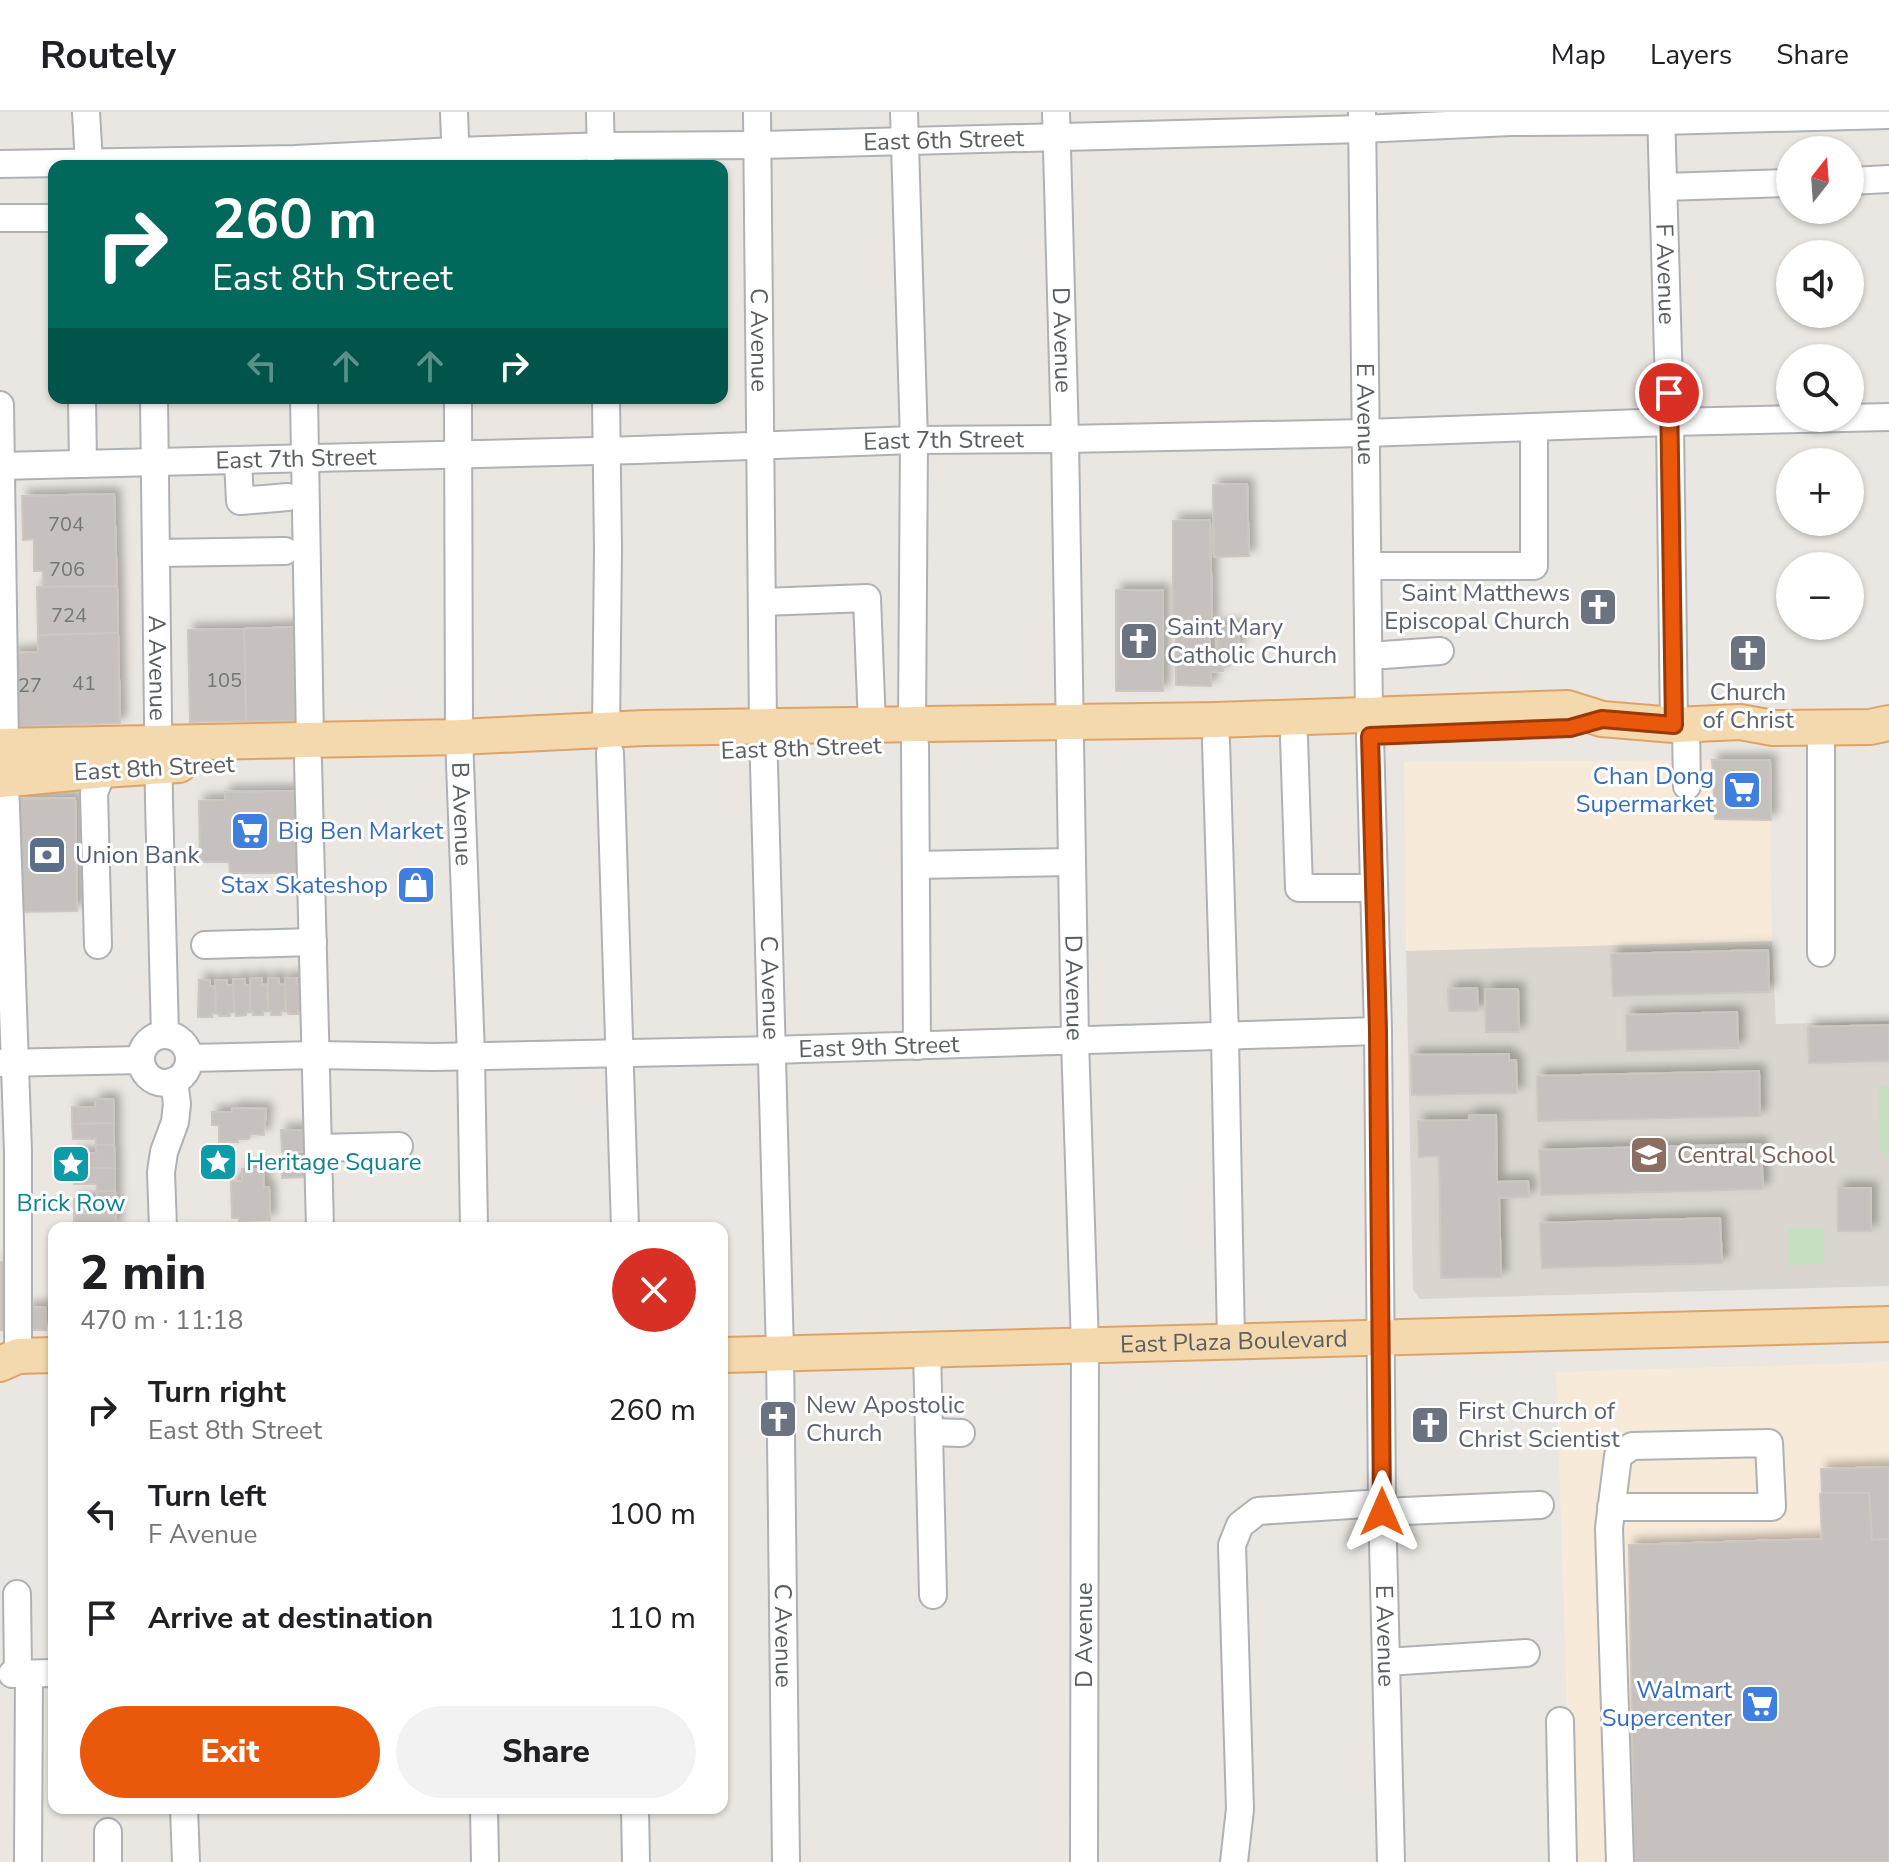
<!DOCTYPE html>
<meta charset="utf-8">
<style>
body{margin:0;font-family:"Nunito Sans",sans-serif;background:#f2f2f2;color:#202124;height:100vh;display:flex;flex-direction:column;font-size:30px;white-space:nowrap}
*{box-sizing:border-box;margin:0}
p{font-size:26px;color:#757577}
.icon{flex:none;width:44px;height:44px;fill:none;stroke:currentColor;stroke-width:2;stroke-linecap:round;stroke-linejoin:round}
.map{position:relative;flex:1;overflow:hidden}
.panel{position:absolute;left:48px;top:1110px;width:680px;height:592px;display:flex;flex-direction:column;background:#fff;border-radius:16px;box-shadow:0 2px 6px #0004}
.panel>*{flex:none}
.top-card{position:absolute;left:48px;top:48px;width:680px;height:244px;border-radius:16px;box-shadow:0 2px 6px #0004;background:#00695c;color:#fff;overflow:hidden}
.needle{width:52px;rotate:17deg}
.controls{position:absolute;left:1776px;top:24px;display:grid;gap:16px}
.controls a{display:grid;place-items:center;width:88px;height:88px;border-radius:50%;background:#fff;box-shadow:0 2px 6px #0004;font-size:40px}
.pin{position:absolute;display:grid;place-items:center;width:68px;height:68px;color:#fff;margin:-34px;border:4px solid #fff;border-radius:50%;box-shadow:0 2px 8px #0007}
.me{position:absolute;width:88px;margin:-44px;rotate:0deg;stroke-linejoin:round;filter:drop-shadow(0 0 6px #0008)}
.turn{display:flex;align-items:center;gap:28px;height:168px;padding:0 32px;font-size:36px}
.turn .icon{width:104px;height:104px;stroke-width:2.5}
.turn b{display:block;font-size:56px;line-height:68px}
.lanes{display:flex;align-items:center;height:76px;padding:0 32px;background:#0003;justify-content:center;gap:40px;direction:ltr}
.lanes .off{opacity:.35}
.round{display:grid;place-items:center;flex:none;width:84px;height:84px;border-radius:42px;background:#f2f2f2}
.head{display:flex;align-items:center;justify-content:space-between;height:136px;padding:0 32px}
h1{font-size:48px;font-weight:800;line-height:60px}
.button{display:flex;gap:16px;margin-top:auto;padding:16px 32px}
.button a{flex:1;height:92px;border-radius:48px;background:#ea580c;color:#fff;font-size:32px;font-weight:800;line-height:92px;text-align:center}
.button a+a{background:#f2f2f2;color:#202124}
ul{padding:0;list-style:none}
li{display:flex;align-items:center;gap:24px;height:104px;padding:0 32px}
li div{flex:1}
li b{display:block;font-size:30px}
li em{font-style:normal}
header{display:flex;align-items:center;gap:48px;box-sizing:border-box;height:112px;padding:0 40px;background:#fff;border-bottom:2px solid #e0e0e0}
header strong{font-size:38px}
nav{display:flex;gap:44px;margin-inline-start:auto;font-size:28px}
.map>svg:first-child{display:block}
.commercial{fill:#f8ead8}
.education{fill:#dad6cf}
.green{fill:#c6dfc0}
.building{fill:#c6c1be;stroke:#cec7c0;stroke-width:2;filter:url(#shadow)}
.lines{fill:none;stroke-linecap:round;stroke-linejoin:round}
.minor-casing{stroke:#aeb2b5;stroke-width:30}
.major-casing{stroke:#dea467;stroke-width:38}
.minor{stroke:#fff;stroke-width:26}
.major{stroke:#f3d9ad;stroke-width:34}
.route-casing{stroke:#983908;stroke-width:20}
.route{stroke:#ea580c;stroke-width:14}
.labels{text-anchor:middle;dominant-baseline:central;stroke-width:6;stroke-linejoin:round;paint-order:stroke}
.number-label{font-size:20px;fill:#747778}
.street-label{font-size:24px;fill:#595e60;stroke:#fff}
.worship-label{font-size:24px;fill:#5b616d;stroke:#fff;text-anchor:start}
.shop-label{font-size:24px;fill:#366cbe;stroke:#fff;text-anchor:end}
.service-label{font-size:24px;fill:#4e5e75;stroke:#fff;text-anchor:start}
.education-label{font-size:24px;fill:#785e54;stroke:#fff;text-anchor:start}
.culture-label{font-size:24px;fill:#0d838f;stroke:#fff;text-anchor:start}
</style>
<header>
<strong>Routely</strong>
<nav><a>Map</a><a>Layers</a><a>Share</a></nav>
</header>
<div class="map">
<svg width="1889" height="1750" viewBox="0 0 1889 1750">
<defs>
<filter id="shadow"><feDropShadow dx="6" dy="-6" stdDeviation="4" flood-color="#0004"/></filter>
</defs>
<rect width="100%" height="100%" fill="#eae6e1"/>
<g class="commercial">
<polygon points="1770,648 1772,829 1406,839 1404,650"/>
<polygon points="1889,1250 1889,1750 1572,1750 1556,1260"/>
</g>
<polygon class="education" points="1772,829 1776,912 1889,909 1889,1174 1420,1187 1413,1178 1406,839"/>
<g class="green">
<polygon points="1878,974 1889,974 1889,1044 1880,1038"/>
<polygon points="1787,1116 1823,1116 1824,1152 1788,1153"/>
</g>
<g class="building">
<polygon points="1247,372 1249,444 1214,445 1213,373"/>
<polygon points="114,382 117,474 43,475 43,459 34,459 34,427 23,428 22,384"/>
<polygon points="1210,408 1212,511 1173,511 1173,409"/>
<polygon points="117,474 118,521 38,523 37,475"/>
<rect x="1116" y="478" width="47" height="101"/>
<polygon points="1176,514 1210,514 1210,542 1222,542 1223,559 1211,560 1211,574 1176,573"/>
<polygon points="1216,514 1238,514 1239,538 1217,538"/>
<polygon points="298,515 300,609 246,609 244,517"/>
<polygon points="244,517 246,609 190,610 188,518"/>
<polygon points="118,521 120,611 13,615 11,541 38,540 38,523"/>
<polygon points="1712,648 1770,648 1771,708 1715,707"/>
<polygon points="299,679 301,761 230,761 229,750 200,750 199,689 225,688 225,680"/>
<polygon points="75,686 77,799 19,800 16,687"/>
<polygon points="1768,838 1769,880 1613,884 1611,842"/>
<polygon points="250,866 262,866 262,873 267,872 268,899 263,899 263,903 253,903 253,900 250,900"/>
<polygon points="268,866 279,866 279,872 285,873 286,899 281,899 281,903 271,903 271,899 268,899"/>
<polygon points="285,866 297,866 296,872 303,872 304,898 298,899 298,902 288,902 288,899 286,899"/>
<polygon points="233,867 245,867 245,873 250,873 250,900 246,900 246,903 236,904 236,900 234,900"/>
<polygon points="199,868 210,868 210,874 216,874 216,901 212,901 212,905 198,905"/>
<polygon points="215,868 227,868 227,873 233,873 234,900 229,901 230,904 219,904 219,901 216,901"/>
<polygon points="1477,876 1478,899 1449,899 1448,877"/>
<polygon points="1485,877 1518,877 1519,920 1486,920"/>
<polygon points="1737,900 1738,936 1627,939 1626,903"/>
<polygon points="1889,913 1889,949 1809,951 1808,915"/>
<polygon points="1509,942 1509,948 1516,948 1517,981 1412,983 1411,943"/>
<polygon points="1759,959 1760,1004 1538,1009 1537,964"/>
<polygon points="95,987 113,987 114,1011 72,1012 72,995 95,995"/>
<polygon points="232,996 266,997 264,1023 251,1022 249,1027 238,1027 238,1030 219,1030 219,1013 212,1013 212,1000 232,1000"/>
<polygon points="1469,1003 1496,1003 1497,1070 1528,1069 1529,1085 1499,1086 1501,1165 1441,1166 1439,1044 1419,1045 1418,1009 1469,1008"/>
<polygon points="114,1011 114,1033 96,1033 96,1027 73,1027 72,1012"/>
<polygon points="281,1018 304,1018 305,1040 282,1040"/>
<polygon points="1761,1032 1763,1077 1541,1083 1539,1038"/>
<polygon points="96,1033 114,1033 115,1056 74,1056 74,1041 96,1041"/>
<polygon points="305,1045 306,1065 282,1066 282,1046"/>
<polygon points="74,1056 115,1056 115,1079 97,1079 97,1072 74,1072"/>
<polygon points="242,1057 263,1057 264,1075 269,1075 270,1108 239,1109 239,1106 232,1106 231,1069 242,1069"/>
<rect x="1838" y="1076" width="33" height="43"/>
<polygon points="97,1079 115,1079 116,1101 74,1102 74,1087 97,1087"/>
<polygon points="116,1101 116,1116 74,1116 74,1102"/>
<polygon points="1720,1106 1722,1151 1542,1156 1540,1111"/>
<polygon points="7,1149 8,1218 0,1218 0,1150"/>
<polygon points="46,1195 46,1218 26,1218 26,1196"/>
<polygon points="1889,1355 1889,1427 1872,1428 1869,1381 1822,1381 1821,1357"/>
<polygon points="1822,1381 1869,1381 1872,1428 1889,1427 1889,1750 1634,1750 1629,1433 1822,1427 1820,1382"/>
</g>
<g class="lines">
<g class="minor-casing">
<g id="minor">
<polyline points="86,0 89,51"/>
<polyline points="454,0 456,54"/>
<polyline points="600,0 601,54"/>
<path id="s1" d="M757,0l6,616 17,625 6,509"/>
<polyline points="904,0 914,328 912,613"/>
<path id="s2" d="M1056,0l9,327 10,601 10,306 -1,516"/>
<path id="s3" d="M1362,0l7,603"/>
<path id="s4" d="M1661,0l9,310 4,303"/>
<path id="s5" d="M0,52l295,-5 161,-8 153,-5 149,-1 604,-16 149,-7 150,-1 228,-6"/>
<polyline points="1850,69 1889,67"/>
<polyline points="1663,75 1790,71"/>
<polyline points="0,106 54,106"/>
<polyline points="82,286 83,352"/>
<path id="s6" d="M154,286l5,403 6,234"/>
<polyline points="304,286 310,628"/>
<path id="s7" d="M458,286l1,339 12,318 3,173"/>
<polyline points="606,286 608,437 606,618"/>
<polyline points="0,293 5,634"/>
<polyline points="238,348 240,389 288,385"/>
<path id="s8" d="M0,354l636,-16 278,-10 151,-1 301,-6 304,-11 219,-5"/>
<polyline points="156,441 285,439"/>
<polyline points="1368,454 1534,454 1534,315"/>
<polyline points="763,490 867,486 872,614"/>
<polyline points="1369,544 1440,539"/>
<polyline points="1686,613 1687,674"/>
<path id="s9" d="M1370,624l8,295 4,472 9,359"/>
<polyline points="1294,626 1299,776 1374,776"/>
<polyline points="1216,629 1225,925 1231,1229"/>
<polyline points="915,632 917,934"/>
<polyline points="610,641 625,1116"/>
<polyline points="308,649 320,1116"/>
<polyline points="5,667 18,1040 18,1244"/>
<polyline points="916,753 1072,750"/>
<polyline points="98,833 94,681 103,658"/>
<polyline points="205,833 313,830"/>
<polyline points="1821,841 1821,615"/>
<circle cx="165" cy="947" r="24"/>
<path id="s10" d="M189,946l126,-3 119,2 337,-7 607,-19"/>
<polyline points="0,951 141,948"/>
<polyline points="318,1036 399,1034"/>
<polyline points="163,1116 161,1060 164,1040 175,1010 177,992 174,969"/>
<polyline points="927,1238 933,1483"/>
<polyline points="930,1320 961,1321"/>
<polyline points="1611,1395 1772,1395 1769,1331 1632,1334 1618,1344 1609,1416 1620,1750"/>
<polyline points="1382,1400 1540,1393"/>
<polyline points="17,1482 18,1562"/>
<polyline points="1386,1550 1526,1541"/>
<polyline points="12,1562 54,1561"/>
<polyline points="1560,1609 1563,1750"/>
<polyline points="184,1696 186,1750"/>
<polyline points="484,1696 485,1750"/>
<polyline points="635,1696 636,1750"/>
<polyline points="108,1720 108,1750"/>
<polyline points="28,1750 29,1562"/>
<polyline points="1234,1750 1240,1697 1232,1433 1240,1413 1258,1399 1382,1391"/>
</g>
</g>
<g class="major-casing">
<g id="major">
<polyline points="0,634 459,625 644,616 1216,608 1567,596 1602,607 1674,613 1740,610 1773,616 1870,615 1889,611"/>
<polyline points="0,668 103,658 179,653"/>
<path id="s11" d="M722,1243l1167,-31"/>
<polyline points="0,1252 18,1244 54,1243"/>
</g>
</g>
<use href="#minor" class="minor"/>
<use href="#major" class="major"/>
</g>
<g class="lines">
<g class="route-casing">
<polyline id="route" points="1382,1400 1378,919 1370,624 1570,616 1602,607 1674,613 1669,281"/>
</g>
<use href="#route" class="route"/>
</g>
<defs>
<g id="church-square" transform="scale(2)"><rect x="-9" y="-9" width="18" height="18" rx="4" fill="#6b7280" stroke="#fff"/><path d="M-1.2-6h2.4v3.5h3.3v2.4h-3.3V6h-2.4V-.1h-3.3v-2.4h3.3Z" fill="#fff"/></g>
<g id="supermarket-square" transform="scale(2)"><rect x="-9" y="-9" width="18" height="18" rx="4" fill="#3f7fe0" stroke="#fff"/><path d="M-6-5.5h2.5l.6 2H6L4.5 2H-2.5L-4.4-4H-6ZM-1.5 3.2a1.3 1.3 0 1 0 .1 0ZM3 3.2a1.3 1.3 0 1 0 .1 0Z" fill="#fff"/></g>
<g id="bank-square" transform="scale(2)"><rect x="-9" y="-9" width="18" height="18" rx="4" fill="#5c6f8a" stroke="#fff"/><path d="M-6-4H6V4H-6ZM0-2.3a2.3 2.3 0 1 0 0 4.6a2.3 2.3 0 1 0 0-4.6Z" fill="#fff"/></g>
<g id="shop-square" transform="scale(2)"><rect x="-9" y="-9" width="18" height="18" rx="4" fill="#3f7fe0" stroke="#fff"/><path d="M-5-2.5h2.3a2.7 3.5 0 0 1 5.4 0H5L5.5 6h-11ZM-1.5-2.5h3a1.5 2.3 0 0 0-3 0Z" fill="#fff"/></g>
<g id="school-square" transform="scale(2)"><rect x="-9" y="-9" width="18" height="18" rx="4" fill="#8d6e63" stroke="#fff"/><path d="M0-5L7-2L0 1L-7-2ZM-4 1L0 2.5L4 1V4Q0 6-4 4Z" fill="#fff"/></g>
<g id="sight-square" transform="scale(2)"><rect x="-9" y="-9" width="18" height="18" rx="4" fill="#0f9aa8" stroke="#fff"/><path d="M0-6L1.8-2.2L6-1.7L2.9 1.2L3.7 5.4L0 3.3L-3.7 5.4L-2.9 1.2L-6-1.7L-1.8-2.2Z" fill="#fff"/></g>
</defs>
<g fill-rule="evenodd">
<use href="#church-square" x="1598" y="495"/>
<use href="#church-square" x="1139" y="529"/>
<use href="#church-square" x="1748" y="541"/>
<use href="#supermarket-square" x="1742" y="678"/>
<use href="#supermarket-square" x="250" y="719"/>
<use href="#bank-square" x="47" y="743"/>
<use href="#shop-square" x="416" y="773"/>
<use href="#school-square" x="1649" y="1043"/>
<use href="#sight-square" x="218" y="1050"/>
<use href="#sight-square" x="71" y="1052"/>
<use href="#church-square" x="778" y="1307"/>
<use href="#church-square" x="1430" y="1313"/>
<use href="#supermarket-square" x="1760" y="1592"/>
</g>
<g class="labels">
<g class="number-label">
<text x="66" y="412">704</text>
<text x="67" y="457">706</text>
<text x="69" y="503">724</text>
<text x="224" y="568">105</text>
<text x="84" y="571">41</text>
<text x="30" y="573">27</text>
</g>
<g class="street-label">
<text stroke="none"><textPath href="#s5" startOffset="944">East 6th Street</textPath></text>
<text stroke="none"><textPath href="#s4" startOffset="162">F Avenue</textPath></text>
<text stroke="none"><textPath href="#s1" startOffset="228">C Avenue</textPath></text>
<text stroke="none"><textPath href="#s2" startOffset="228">D Avenue</textPath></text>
<text stroke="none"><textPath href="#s3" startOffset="302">E Avenue</textPath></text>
<text stroke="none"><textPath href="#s8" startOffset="944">East 7th Street</textPath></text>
<text stroke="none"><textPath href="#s8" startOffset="296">East 7th Street</textPath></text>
<text stroke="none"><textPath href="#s6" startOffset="270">A Avenue</textPath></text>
<text transform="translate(801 636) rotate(-2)">East 8th Street</text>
<text transform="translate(154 656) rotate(-3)">East 8th Street</text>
<text stroke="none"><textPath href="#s7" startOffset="416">B Avenue</textPath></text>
<text stroke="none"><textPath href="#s1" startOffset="876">C Avenue</textPath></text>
<text stroke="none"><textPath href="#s2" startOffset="876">D Avenue</textPath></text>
<text stroke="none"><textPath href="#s10" startOffset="690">East 9th Street</textPath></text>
<text stroke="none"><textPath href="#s11" startOffset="512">East Plaza Boulevard</textPath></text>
<text stroke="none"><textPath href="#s1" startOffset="1524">C Avenue</textPath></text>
<text transform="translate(1084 1523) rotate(-90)">D Avenue</text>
<text stroke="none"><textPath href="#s9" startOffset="900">E Avenue</textPath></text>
</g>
<g class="worship-label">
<text x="1570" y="481" text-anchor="end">Saint Matthews<tspan x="1570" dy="28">Episcopal Church</tspan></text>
<text x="1167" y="515">Saint Mary<tspan x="1167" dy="28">Catholic Church</tspan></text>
<text x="1748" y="580" text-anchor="middle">Church<tspan x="1748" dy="28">of Christ</tspan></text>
<text x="806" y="1293">New Apostolic<tspan x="806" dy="28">Church</tspan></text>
<text x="1458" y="1299">First Church of<tspan x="1458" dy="28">Christ Scientist</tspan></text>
</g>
<g class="shop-label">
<text x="1714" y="664">Chan Dong<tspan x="1714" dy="28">Supermarket</tspan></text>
<text x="278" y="719" text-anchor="start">Big Ben Market</text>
<text x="388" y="773">Stax Skateshop</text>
<text x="1732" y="1578">Walmart<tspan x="1732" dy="28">Supercenter</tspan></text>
</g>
<g class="service-label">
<text x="75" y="743">Union Bank</text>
</g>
<g class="education-label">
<text x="1677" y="1043">Central School</text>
</g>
<g class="culture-label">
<text x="246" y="1050">Heritage Square</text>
<text x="71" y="1091" text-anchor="middle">Brick Row</text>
</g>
</g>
</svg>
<div class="controls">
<a><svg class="needle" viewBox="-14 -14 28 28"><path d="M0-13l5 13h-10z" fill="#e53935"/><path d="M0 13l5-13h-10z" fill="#757577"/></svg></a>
<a><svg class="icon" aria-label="sound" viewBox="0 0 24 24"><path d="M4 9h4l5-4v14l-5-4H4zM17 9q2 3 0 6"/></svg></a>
<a><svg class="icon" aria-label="search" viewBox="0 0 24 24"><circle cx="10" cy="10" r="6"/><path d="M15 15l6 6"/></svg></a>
<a>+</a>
<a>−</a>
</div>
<div class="pin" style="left:1669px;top:281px;background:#d93025"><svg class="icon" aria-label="arrive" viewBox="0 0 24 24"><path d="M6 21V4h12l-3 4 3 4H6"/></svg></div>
<svg class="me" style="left:1382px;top:1400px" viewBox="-20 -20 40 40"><path d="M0-17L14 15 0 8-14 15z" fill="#ea580c" stroke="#fff" stroke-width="4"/></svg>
<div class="top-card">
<div class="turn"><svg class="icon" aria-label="right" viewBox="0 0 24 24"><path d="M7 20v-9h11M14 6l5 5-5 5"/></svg><div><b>260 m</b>East 8th Street</div></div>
<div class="lanes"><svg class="icon off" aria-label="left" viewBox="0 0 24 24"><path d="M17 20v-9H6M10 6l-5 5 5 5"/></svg><svg class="icon off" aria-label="ahead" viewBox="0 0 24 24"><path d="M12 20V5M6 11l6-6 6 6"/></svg><svg class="icon off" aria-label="ahead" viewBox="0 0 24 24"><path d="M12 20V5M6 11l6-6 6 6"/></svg><svg class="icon" aria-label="right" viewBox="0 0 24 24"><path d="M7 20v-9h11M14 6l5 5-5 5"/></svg></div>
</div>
<section class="panel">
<div class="head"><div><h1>2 min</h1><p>470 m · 11:18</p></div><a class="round" style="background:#d93025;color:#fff"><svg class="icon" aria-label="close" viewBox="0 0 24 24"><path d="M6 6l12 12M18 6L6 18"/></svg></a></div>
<ul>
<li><svg class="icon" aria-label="right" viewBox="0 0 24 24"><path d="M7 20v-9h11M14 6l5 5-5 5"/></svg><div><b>Turn right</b><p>East 8th Street</p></div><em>260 m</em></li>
<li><svg class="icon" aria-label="left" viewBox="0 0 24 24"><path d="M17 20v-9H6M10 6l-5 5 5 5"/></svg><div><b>Turn left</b><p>F Avenue</p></div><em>100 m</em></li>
<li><svg class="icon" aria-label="arrive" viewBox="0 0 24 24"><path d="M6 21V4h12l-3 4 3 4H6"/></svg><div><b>Arrive at destination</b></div><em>110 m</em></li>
</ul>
<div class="button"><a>Exit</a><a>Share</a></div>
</section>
</div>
